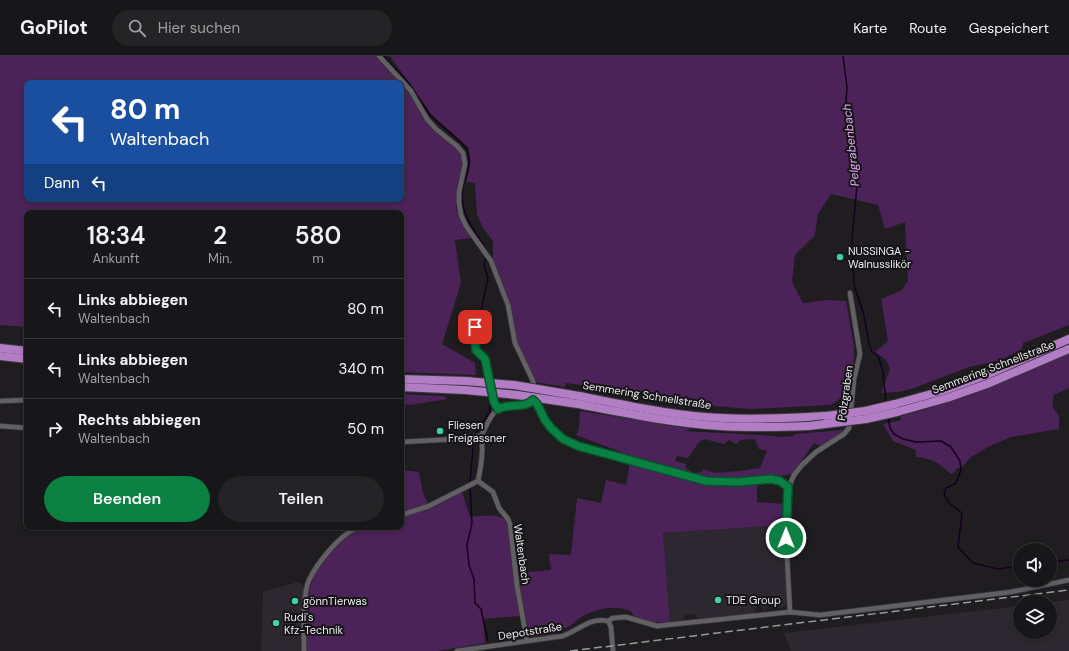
<!DOCTYPE html>
<html lang="de">
<meta charset="utf-8">
<style>
body{margin:0;font-family:"DM Sans",sans-serif;background:#242325;color:#f1f3f6;height:100vh;display:flex;flex-direction:column;font-size:15px;white-space:nowrap}
*{box-sizing:border-box;margin:0}
p{font-size:13px;color:#9e9fa2}
.icon{flex:none;width:22px;height:22px;fill:none;stroke:currentColor;stroke-width:2;stroke-linecap:round;stroke-linejoin:round}
.map{position:relative;flex:1;overflow:hidden}
.details{position:absolute;left:24px;top:154px;width:380px;height:320px;display:flex;flex-direction:column;background:#171618;border-radius:8px;box-shadow:0 2px 6px #0003,0 0 0 1px #363537}
.details>*{flex:none}
.top-card{position:absolute;left:24px;top:24px;width:380px;height:122px;border-radius:8px;box-shadow:0 2px 6px #0003,0 0 0 1px #363537;background:#1a4fa0;color:#fff;overflow:hidden}
.controls{position:absolute;left:1013px;top:487px;display:grid;gap:8px}
.controls a{display:grid;place-items:center;width:44px;height:44px;border-radius:50%;background:#171618;box-shadow:0 2px 6px #0003,0 0 0 1px #363537;font-size:20px}
.pin{position:absolute;display:grid;place-items:center;width:34px;height:34px;color:#fff;margin:-17px;border-radius:8px;box-shadow:0 2px 6px #0006}
.me{position:absolute;width:44px;margin:-22px;rotate:0deg;stroke-linejoin:round;filter:drop-shadow(0 0 3px #0008)}
.turn{display:flex;align-items:center;gap:14px;height:84px;padding:0 20px;font-size:18px}
.turn .icon{width:52px;height:52px;stroke-width:2.5}
.turn b{display:block;font-size:28px;line-height:34px}
.then{display:flex;align-items:center;height:38px;padding:0 20px;background:#0003;gap:8px;font-size:15px}
.eta{display:flex;justify-content:space-evenly;align-items:center;height:68px;text-align:center}
.eta b{font-size:24px;font-weight:600;line-height:28px}
.button{display:flex;gap:8px;margin-top:auto;padding:8px 20px}
.button a{flex:1;height:46px;border-radius:24px;background:#0b8043;color:#fff;font-size:16px;font-weight:600;line-height:46px;text-align:center}
.button a+a{background:#242325;color:#f1f3f6}
ul{padding:0;list-style:none}
li{display:flex;align-items:center;gap:12px;height:60px;padding:0 20px;border-top:1px solid #363537}
li div{flex:1}
li b{display:block;font-size:15px}
li em{font-style:normal}
header{display:flex;align-items:center;gap:24px;box-sizing:border-box;height:56px;padding:0 20px;background:#171618;border-bottom:1px solid #363537}
header strong{font-size:19px}
nav{display:flex;gap:22px;margin-inline-start:auto;font-size:14px}
.search{width:280px;height:36px;background:#242325;display:flex;align-items:center;gap:10px;box-sizing:border-box;padding:0 14px;border-radius:22px;color:#9e9fa2;font-size:15px}
.map>svg:first-child{display:block}
.built{fill:#2d282f}
.green{fill:#4b2358;fill-rule:evenodd}
.lines{fill:none;stroke-linecap:round;stroke-linejoin:round}
.stream{stroke:#15001d;stroke-width:1.5}
.street-casing{stroke:#3a393c;stroke-width:6}
.highway-casing{stroke:#3a393c;stroke-width:10}
.street{stroke:#636064;stroke-width:4.5}
.highway{stroke:#b27dc5;stroke-width:8}
.rail{stroke:#99989a;stroke-width:1.5;stroke-dasharray:8 4;stroke-linecap:butt}
.highway-bridge-casing{stroke:#3a393c;stroke-width:10;stroke-linecap:butt}
.highway-bridge{stroke:#b27dc5;stroke-width:8}
.route-casing{stroke:#07532c;stroke-width:10}
.route{stroke:#0b8043;stroke-width:7}
.poi-dot{fill:#3cd4a4;stroke:#161417;stroke-width:1.5}
.labels{text-anchor:middle;dominant-baseline:central;stroke-width:4;stroke-linejoin:round;paint-order:stroke}
.poi-label{font-size:11px;fill:#eae9eb;stroke:#161417;text-anchor:start}
.street-label{font-size:11px;fill:#eae9eb;stroke:#161417}
.water-label{font-size:12px;font-style:italic;fill:#e2aaf6;stroke:#161417}
</style>
<header>
<strong>GoPilot</strong>
<div class="search"><svg class="icon" aria-label="search" viewBox="0 0 24 24"><circle cx="10" cy="10" r="6"/><path d="M15 15l6 6"/></svg>Hier suchen</div>
<nav><a>Karte</a><a>Route</a><a>Gespeichert</a></nav>
</header>
<div class="map">
<svg width="1069" height="595" viewBox="0 0 1069 595">
<rect width="100%" height="100%" fill="#1f1d20"/>
<g class="built">
<polygon points="783,469 788,543 786,549 782,552 778,552 774,548 768,549 766,554 764,554 762,550 757,550 755,555 753,558 702,564 697,562 695,558 685,559 683,564 670,566 663,477"/>
<polygon points="298,526 304,530 301,595 261,595 263,536"/>
<polygon points="1069,544 1069,595 791,595 784,577 1020,550 1020,576 1050,576 1050,546"/>
</g>
<g class="green">
<path d="M0,0h377l11,15 8,6 12,14 15,25 33,32 5,8 2,12 -6,28 -1,12 6,14 10,16 -17,2 6,43 -19,61 33,19 1,12 -75,-3v-159h-374v114l-27,-2zM27,27h374v116h-374z"/>
<polygon points="390,0 1069,0 1069,269 1023,287 1022,293 1001,304 969,311 914,332 899,336 881,337 890,313 886,304 875,296 888,285 881,243 902,234 908,224 905,166 885,173 878,149 831,138 818,158 815,179 795,199 792,226 803,247 828,244 846,245 854,290 854,307 848,328 843,340 831,349 750,353 703,349 645,337 618,334 566,327 565,331 536,326 517,287 493,206 493,185 483,172 477,159 475,127 466,126 469,115 469,92 432,59"/>
<path d="M1069,298v34l-15,7 -2,11 7,10v13l-48,8 -21,9 -19,11 -8,9 -7,3 -1,3 -4,2c-12,-11 -19,-16 -35,-17v-7l-23,-9 -10,-17 18,-4v-4l30,-8 45,-15z"/>
<polygon points="401,338 443,340 448,343 410,349 401,348"/>
<path d="M580,355l112,18 -8,2 76,4 22,2 11,-1 2,-2 47,-4 2,3 -19,12 -5,1 -6,-3 -22,31 -12,2 -63,4 -30,-5 -59,-16 -7,-7 -45,-17 3,-6zM704,383l20,5 5,-4 7,4 5,-4 14,-1 4,10 8,2 -7,17 -21,3 -24,2 -12,-4 -1,3 -9,1 -7,-5v-4l-11,-3 2,-5 11,2 11,-16z"/>
<path d="M630,406l55,16 28,6 44,-2v20l28,2 -2,21 -120,8 7,89c-9,1 -29,0 -36,-6 -2,-2 -2,-4 -4,-5 -16,-7 -37,-2 -50,7 -4,2 -7,5 -10,8 -5,3 -13,3 -16,8l-24,3 -10,-46 -7,-64 1,-2 5,48 32,-3 -2,-16 22,1 6,-57 24,5 5,-23 20,5z"/>
<polygon points="401,414 419,416 423,437 428,448 401,457"/>
<path d="M462,436l8,25c13,-1 31,-5 39,7l6,60 5,32 -37,3 2,24 -48,8h-132l3,-57 6,-19 11,-17 16,-17 15,-11 10,-3h35v-10l35,-11z"/>
</g>
<g class="lines">
<g class="stream">
<path d="M384,0c6,9 16,16 23,25 9,10 15,24 24,35 10,11 30,23 36,34 8,17 -6,30 -5,47 1,22 15,36 25,55"/>
<polyline points="843,0 847,31 845,58 847,73 856,112 857,130 852,183 854,229 864,259 869,288 872,296 878,300 883,315 886,347"/>
<polyline points="479,295 479,287 482,275 480,265 481,255 488,222 484,209 486,201"/>
<polyline points="479,301 486,324"/>
<polyline points="888,361 890,372 894,378 903,383 916,386 941,385 951,391 960,405 961,414 956,427 946,432 944,438 949,447 962,457 958,491 973,507 998,513 1020,510"/>
<polyline points="476,377 490,356 489,339"/>
<polyline points="470,426 474,382"/>
<polyline points="470,432 472,467 467,489 469,509 474,523 475,547 481,553 488,585"/>
<polyline points="1050,506 1069,504"/>
</g>
<g class="street-casing">
<g id="street">
<polyline points="379,0 411,35 427,63 436,73 457,90 463,97 465,108 459,136 459,147 461,159 466,170 491,205 508,249 515,287 533,325 534,334"/>
<polyline points="475,261 474,281 476,294 485,303 494,346 498,353"/>
<polyline points="0,345 27,344"/>
<polyline points="0,370 27,372"/>
<polyline points="401,386 456,383 481,380"/>
<polyline points="478,425 493,436 499,452 508,463 510,468 517,530 527,585"/>
<path d="M401,459l28,-9 49,-25c3,-14 6,-32 3,-45 5,-9 9,-20 16,-27 10,-9 27,1 36,-9 5,5 7,12 11,19 8,13 20,22 34,27l128,35 32,1 33,-3 9,2 8,6"/>
<polyline points="790,556 786,482 787,435 794,419 802,409 816,396 844,378 849,372 854,323 860,298 850,237"/>
<polyline points="608,565 613,562 626,561 657,570 790,556 820,559 1011,536 1069,524"/>
<polyline points="608,565 611,571 613,595"/>
<path d="M304,595c0,-18 -2,-55 5,-71 5,-10 12,-20 19,-28 9,-11 18,-20 31,-25"/>
<path d="M457,595l106,-15c16,-6 27,-19 45,-15"/>
</g>
</g>
<g class="highway-casing">
<g id="highway">
<polyline points="0,292 27,295"/>
<polyline points="0,300 27,303"/>
<polyline points="401,323 466,325"/>
<polyline points="401,331 465,334"/>
<path d="M579,340c47,9 95,20 143,22 35,2 69,0 104,-2"/>
<path d="M578,348c47,9 94,19 142,22 29,2 59,1 89,0"/>
<polyline points="895,348 942,335 984,320 1069,283"/>
<polyline points="897,356 947,342 987,328 1069,293"/>
</g>
</g>
<use href="#street" class="street"/>
<use href="#highway" class="highway"/>
<polyline class="rail" points="570,595 1069,534"/>
<g class="highway-bridge-casing">
<g id="highway-bridge">
<polyline points="466,325 514,329 579,340"/>
<polyline points="465,334 517,339 578,348"/>
<polyline points="826,360 865,355 895,348"/>
<polyline points="809,370 866,363 897,356"/>
</g>
</g>
<use href="#highway-bridge" class="highway-bridge"/>
</g>
<g class="lines">
<g class="route-casing">
<path id="route" d="M475,271l-1,10 2,13 9,9 9,43 4,7c11,-6 26,0 35,-9l4,4 8,16 6,8 12,11 15,7 128,35 32,1 33,-3 9,2 8,6 -2,51"/>
</g>
<use href="#route" class="route"/>
</g>
<g class="poi-dot">
<circle cx="840" cy="201" r="4"/>
<circle cx="440" cy="375" r="4"/>
<circle cx="718" cy="544" r="4"/>
<circle cx="295" cy="545" r="4"/>
<circle cx="276" cy="567" r="4"/>
</g>
<g class="labels">
<g class="poi-label">
<text x="848" y="195">NUSSINGA -<tspan x="848" dy="13">Walnusslikör</tspan></text>
<text x="448" y="369">Fliesen<tspan x="448" dy="13">Freigassner</tspan></text>
<text x="726" y="544">TDE Group</text>
<text x="303" y="545">gönnTierwas</text>
<text x="284" y="561">Rudi's<tspan x="284" dy="13">Kfz-Technik</tspan></text>
</g>
<g class="street-label">
<text transform="translate(993 311) rotate(-21)">Semmering Schnellstraße</text>
<text transform="translate(845 337) rotate(-82)">Pölzgraben</text>
<text transform="translate(647 339) rotate(9)">Semmering Schnellstraße</text>
<text transform="translate(522 498) rotate(82)">Waltenbach</text>
<text transform="translate(530 575) rotate(-9)">Depotstraße</text>
</g>
<g class="water-label">
<text transform="translate(851 89) rotate(-96)">Pelgrabenbach</text>
</g>
</g>
</svg>
<div class="controls">
<a><svg class="icon" aria-label="sound" viewBox="0 0 24 24"><path d="M4 9h4l5-4v14l-5-4H4zM17 9q2 3 0 6"/></svg></a>
<a><svg class="icon" aria-label="layers" viewBox="0 0 24 24"><path d="M12 4l9 5-9 5-9-5zM3 14l9 5 9-5"/></svg></a>
</div>
<div class="pin" style="left:475px;top:271px;background:#d93025"><svg class="icon" aria-label="arrive" viewBox="0 0 24 24"><path d="M6 21V4h12l-3 4 3 4H6"/></svg></div>
<svg class="me" style="left:786px;top:482px" viewBox="-20 -20 40 40"><circle r="17" fill="#0b8043" stroke="#fff" stroke-width="3"/><path d="M0-11L8 9 0 5-8 9z" fill="#fff"/></svg>
<div class="top-card">
<div class="turn"><svg class="icon" aria-label="left" viewBox="0 0 24 24"><path d="M17 20v-9H6M10 6l-5 5 5 5"/></svg><div><b>80 m</b>Waltenbach</div></div>
<div class="then">Dann<svg class="icon" aria-label="left" viewBox="0 0 24 24"><path d="M17 20v-9H6M10 6l-5 5 5 5"/></svg></div>
</div>
<section class="details">
<div class="eta">
<div><b>18:34</b><p>Ankunft</p></div>
<div><b>2</b><p>Min.</p></div>
<div><b>580</b><p>m</p></div>
</div>
<ul>
<li><svg class="icon" aria-label="left" viewBox="0 0 24 24"><path d="M17 20v-9H6M10 6l-5 5 5 5"/></svg><div><b>Links abbiegen</b><p>Waltenbach</p></div><em>80 m</em></li>
<li><svg class="icon" aria-label="left" viewBox="0 0 24 24"><path d="M17 20v-9H6M10 6l-5 5 5 5"/></svg><div><b>Links abbiegen</b><p>Waltenbach</p></div><em>340 m</em></li>
<li><svg class="icon" aria-label="right" viewBox="0 0 24 24"><path d="M7 20v-9h11M14 6l5 5-5 5"/></svg><div><b>Rechts abbiegen</b><p>Waltenbach</p></div><em>50 m</em></li>
</ul>
<div class="button"><a>Beenden</a><a>Teilen</a></div>
</section>
</div>
